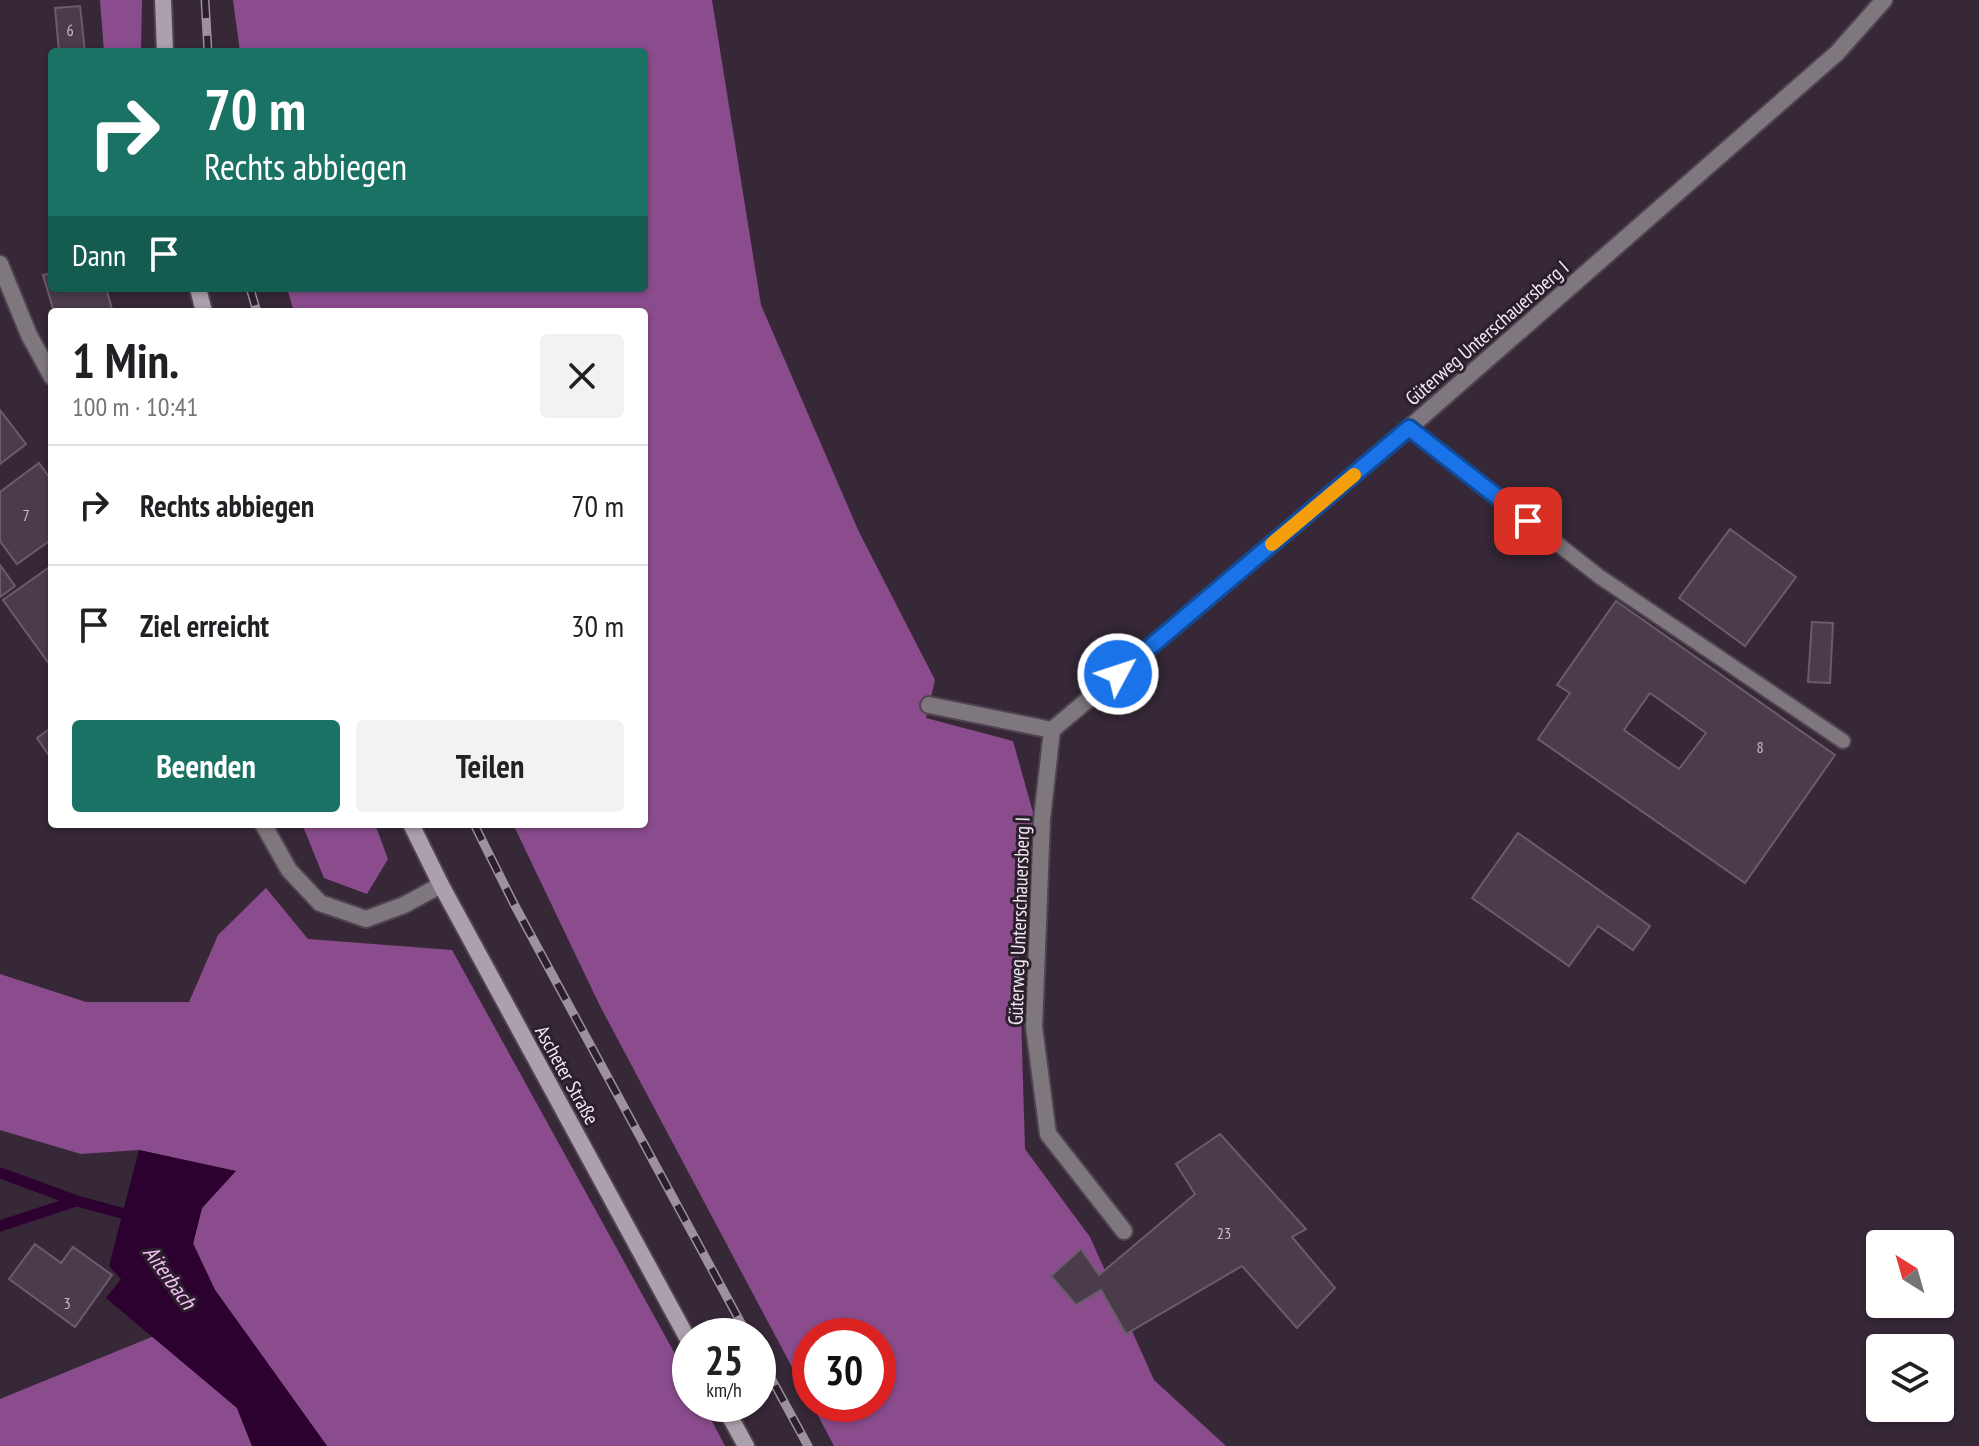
<!DOCTYPE html>
<html lang="de">
<meta charset="utf-8">
<style>
body{margin:0;font-family:"PT Sans Narrow",sans-serif;background:#f2f2f2;color:#202124;height:100vh;display:flex;flex-direction:column;font-size:30px;white-space:nowrap}
*{box-sizing:border-box;margin:0}
p{font-size:26px;color:#757577}
.icon{flex:none;width:44px;height:44px;fill:none;stroke:currentColor;stroke-width:2;stroke-linecap:round;stroke-linejoin:round}
.map{position:relative;flex:1;overflow:hidden}
.panel{position:absolute;left:48px;top:308px;width:600px;height:520px;display:flex;flex-direction:column;background:#fff;border-radius:8px;box-shadow:0 2px 6px #0004}
.panel>*{flex:none}
.top-card{position:absolute;left:48px;top:48px;width:600px;height:244px;border-radius:8px;box-shadow:0 2px 6px #0004;background:#1a7264;color:#fff;overflow:hidden}
.needle{width:52px;rotate:323deg}
.controls{position:absolute;left:1866px;top:1230px;display:grid;gap:16px}
.controls a{display:grid;place-items:center;width:88px;height:88px;border-radius:8px;background:#fff;box-shadow:0 2px 6px #0004;font-size:40px}
.speed{position:absolute;left:672px;top:1318px;display:flex;gap:16px;font-size:40px;font-weight:700;text-align:center}
.speed>*{display:grid;place-content:center;width:104px;height:104px;border-radius:50%;background:#fff;box-shadow:0 2px 6px #0004;line-height:1}
.speed small{font-size:20px;font-weight:400}
.speed .limit{border:12px solid #d22;background:#fff;color:#111}
.pin{position:absolute;display:grid;place-items:center;width:68px;height:68px;color:#fff;margin:-34px;border-radius:16px;box-shadow:0 4px 12px #0006}
.me{position:absolute;width:88px;margin:-44px;rotate:50deg;stroke-linejoin:round;filter:drop-shadow(0 0 6px #0008)}
.turn{display:flex;align-items:center;gap:28px;height:168px;padding:0 24px;font-size:36px}
.turn .icon{width:104px;height:104px;stroke-width:2.5}
.turn b{display:block;font-size:56px;line-height:68px}
.then{display:flex;align-items:center;height:76px;padding:0 24px;background:#0003;gap:16px;font-size:30px}
.round{display:grid;place-items:center;flex:none;width:84px;height:84px;border-radius:8px;background:#f2f2f2}
.head{display:flex;align-items:center;justify-content:space-between;height:136px;padding:0 24px}
h1{font-size:48px;font-weight:700;line-height:60px}
.button{display:flex;gap:16px;margin-top:auto;padding:16px 24px}
.button a{flex:1;height:92px;border-radius:8px;background:#1a7264;color:#fff;font-size:32px;font-weight:700;line-height:92px;text-align:center}
.button a+a{background:#f2f2f2;color:#202124}
ul{padding:0;list-style:none}
li{display:flex;align-items:center;gap:24px;height:120px;padding:0 24px;border-top:2px solid #e0e0e0}
li div{flex:1}
li b{display:block;font-size:30px}
li em{font-style:normal}
.map>svg:first-child{display:block}
.forest{fill:#8a4c8c}
.water{fill:#2c002f}
.lines{fill:none;stroke-linecap:round;stroke-linejoin:round}
.stream{stroke:#2c002f;stroke-width:11}
.building{fill:#4a3c4b;stroke:#6b5c6c;stroke-width:2;fill-rule:evenodd}
.service-casing{stroke:#504351;stroke-width:18}
.minor-casing{stroke:#504351;stroke-width:20}
.secondary-casing{stroke:#504351;stroke-width:20}
.service{stroke:#7e777e;stroke-width:14}
.minor{stroke:#7e777e;stroke-width:16}
.secondary{stroke:#aca0ac;stroke-width:16}
.rail-casing{stroke:#9c919d;stroke-width:9}
.rail{stroke:#2c1f2c;stroke-width:6;stroke-dasharray:18;stroke-linecap:butt}
.route-casing{stroke:#114b97;stroke-width:20}
.route{stroke:#1a73e8;stroke-width:14}
.slow{stroke:#f59e0b;stroke-width:14}
.labels{text-anchor:middle;dominant-baseline:central;stroke-width:6;stroke-linejoin:round;paint-order:stroke}
.number-label{font-size:16px;fill:#c8bec8}
.street-label{font-size:20px;fill:#f2e9f2;stroke:#2c1f2c}
.water-label{font-size:22px;font-style:italic;fill:#f4c0f5;stroke:#2c1f2c}
</style>
<div class="map">
<svg width="1979" height="1446" viewBox="0 0 1979 1446">
<rect width="100%" height="100%" fill="#362837"/>
<g class="forest">
<polygon points="100,0 142,0 141,52 104,52"/>
<polygon points="233,0 712,0 761,305 859,532 935,680 926,718 1013,741 1034,816 1019,947 1025,1149 1090,1237 1154,1380 1226,1446 834,1446 812,1404 878,1404 878,1336 810,1336 810,1401 600,1006 513,824 644,824 644,312 294,312 287,288 644,288 644,52 240,52"/>
<polygon points="302,824 375,824 388,859 367,894 324,878"/>
<polygon points="266,888 308,939 452,950 690,1381 690,1404 703,1404 725,1446 327,1446 215,1290 193,1243 202,1208 235,1171 139,1150 81,1154 0,1130 0,974 86,1002 189,1002 218,935"/>
<polygon points="154,1336 237,1408 252,1446 0,1446 0,1399"/>
</g>
<polygon class="water" points="139,1150 236,1171 202,1208 193,1244 215,1290 327,1446 252,1446 237,1408 106,1298 121,1279 109,1266"/>
<g class="lines">
<g class="stream">
<polyline points="0,1173 77,1201 125,1214 132,1224"/>
<polyline points="0,1226 76,1201"/>
</g>
</g>
<g class="building">
<polygon points="80,6 85,52 59,52 55,8"/>
<polygon points="52,273 52,288 106,288 112,309 101,312 54,312 43,275"/>
<polygon points="0,410 26,444 0,464"/>
<polygon points="39,463 52,481 52,539 17,564 0,541 0,492"/>
<polygon points="1730,529 1796,577 1745,646 1679,598"/>
<polygon points="0,565 15,586 0,597"/>
<polygon points="51,566 52,566 52,668 3,600"/>
<path d="M1616,601l219,154 -90,128 -207,-144 32,-46 -13,-8zM1650,693l56,40 -27,36 -55,-39z"/>
<polygon points="1812,622 1833,623 1830,683 1808,682"/>
<polygon points="52,727 52,760 37,738"/>
<polygon points="1518,833 1650,926 1633,950 1598,926 1569,966 1472,898"/>
<polygon points="1220,1134 1306,1229 1292,1237 1335,1288 1297,1328 1242,1266 1126,1334 1101,1290 1076,1305 1051,1276 1081,1249 1099,1275 1195,1194 1176,1164"/>
<polygon points="35,1244 61,1263 73,1247 112,1275 75,1327 9,1279"/>
</g>
<g class="lines">
<g class="service-casing">
<polyline id="service" points="1409,428 1600,577 1843,741"/>
</g>
<g class="minor-casing">
<g id="minor">
<polyline points="0,264 29,335 52,377"/>
<polyline points="929,705 1052,730"/>
<polyline points="1052,730 1409,428 1837,53 1884,0"/>
<polyline points="1052,730 1042,819 1034,1027 1048,1134 1124,1231"/>
<polyline points="263,824 289,870 320,903 366,919 404,905 441,885"/>
</g>
</g>
<g class="secondary-casing">
<g id="secondary">
<polyline points="163,0 165,52"/>
<polyline points="198,288 204,312"/>
<polyline points="411,824 441,885 690,1343"/>
<polyline points="723,1404 746,1446"/>
</g>
</g>
<use href="#service" class="service"/>
<use href="#minor" class="minor"/>
<use href="#secondary" class="secondary"/>
<g class="rail-casing">
<g id="rail">
<polyline points="205,0 208,52"/>
<polyline points="250,288 257,312"/>
<polyline points="474,824 514,904 748,1336"/>
<polyline points="758,1354 808,1446"/>
</g>
</g>
<use href="#rail" class="rail"/>
</g>
<g class="lines">
<g class="route-casing">
<polyline id="route" points="1118,674 1409,428 1528,521"/>
</g>
<use href="#route" class="route"/>
<polyline class="slow" points="1272,544 1354,475"/>
</g>
<g class="labels">
<g class="number-label">
<text x="70" y="30">6</text>
<text x="26" y="515">7</text>
<text x="1760" y="747">8</text>
<text x="1224" y="1233">23</text>
<text x="67" y="1303">3</text>
</g>
<g class="street-label">
<text transform="translate(1487 333) rotate(-41)">Güterweg Unterschauersberg I</text>
<text transform="translate(1019 921) rotate(-88)">Güterweg Unterschauersberg I</text>
<text transform="translate(567 1075) rotate(61)">Ascheter Straße</text>
</g>
<g class="water-label">
<text transform="translate(170 1277) rotate(54)">Aiterbach</text>
</g>
</g>
</svg>
<div class="controls">
<a><svg class="needle" viewBox="-14 -14 28 28"><path d="M0-13l5 13h-10z" fill="#e53935"/><path d="M0 13l5-13h-10z" fill="#757577"/></svg></a>
<a><svg class="icon" aria-label="layers" viewBox="0 0 24 24"><path d="M12 4l9 5-9 5-9-5zM3 14l9 5 9-5"/></svg></a>
</div>
<div class="speed"><div>25<small>km/h</small></div><div class="limit">30</div></div>
<div class="pin" style="left:1528px;top:521px;background:#d93025"><svg class="icon" aria-label="arrive" viewBox="0 0 24 24"><path d="M6 21V4h12l-3 4 3 4H6"/></svg></div>
<svg class="me" style="left:1118px;top:674px" viewBox="-20 -20 40 40"><circle r="17" fill="#1a73e8" stroke="#fff" stroke-width="3"/><path d="M0-11L8 9 0 5-8 9z" fill="#fff"/></svg>
<div class="top-card">
<div class="turn"><svg class="icon" aria-label="right" viewBox="0 0 24 24"><path d="M7 20v-9h11M14 6l5 5-5 5"/></svg><div><b>70 m</b>Rechts abbiegen</div></div>
<div class="then">Dann<svg class="icon" aria-label="arrive" viewBox="0 0 24 24"><path d="M6 21V4h12l-3 4 3 4H6"/></svg></div>
</div>
<section class="panel">
<div class="head"><div><h1>1 Min.</h1><p>100 m · 10:41</p></div><a class="round"><svg class="icon" aria-label="close" viewBox="0 0 24 24"><path d="M6 6l12 12M18 6L6 18"/></svg></a></div>
<ul>
<li><svg class="icon" aria-label="right" viewBox="0 0 24 24"><path d="M7 20v-9h11M14 6l5 5-5 5"/></svg><div><b>Rechts abbiegen</b></div><em>70 m</em></li>
<li><svg class="icon" aria-label="arrive" viewBox="0 0 24 24"><path d="M6 21V4h12l-3 4 3 4H6"/></svg><div><b>Ziel erreicht</b></div><em>30 m</em></li>
</ul>
<div class="button"><a>Beenden</a><a>Teilen</a></div>
</section>
</div>
